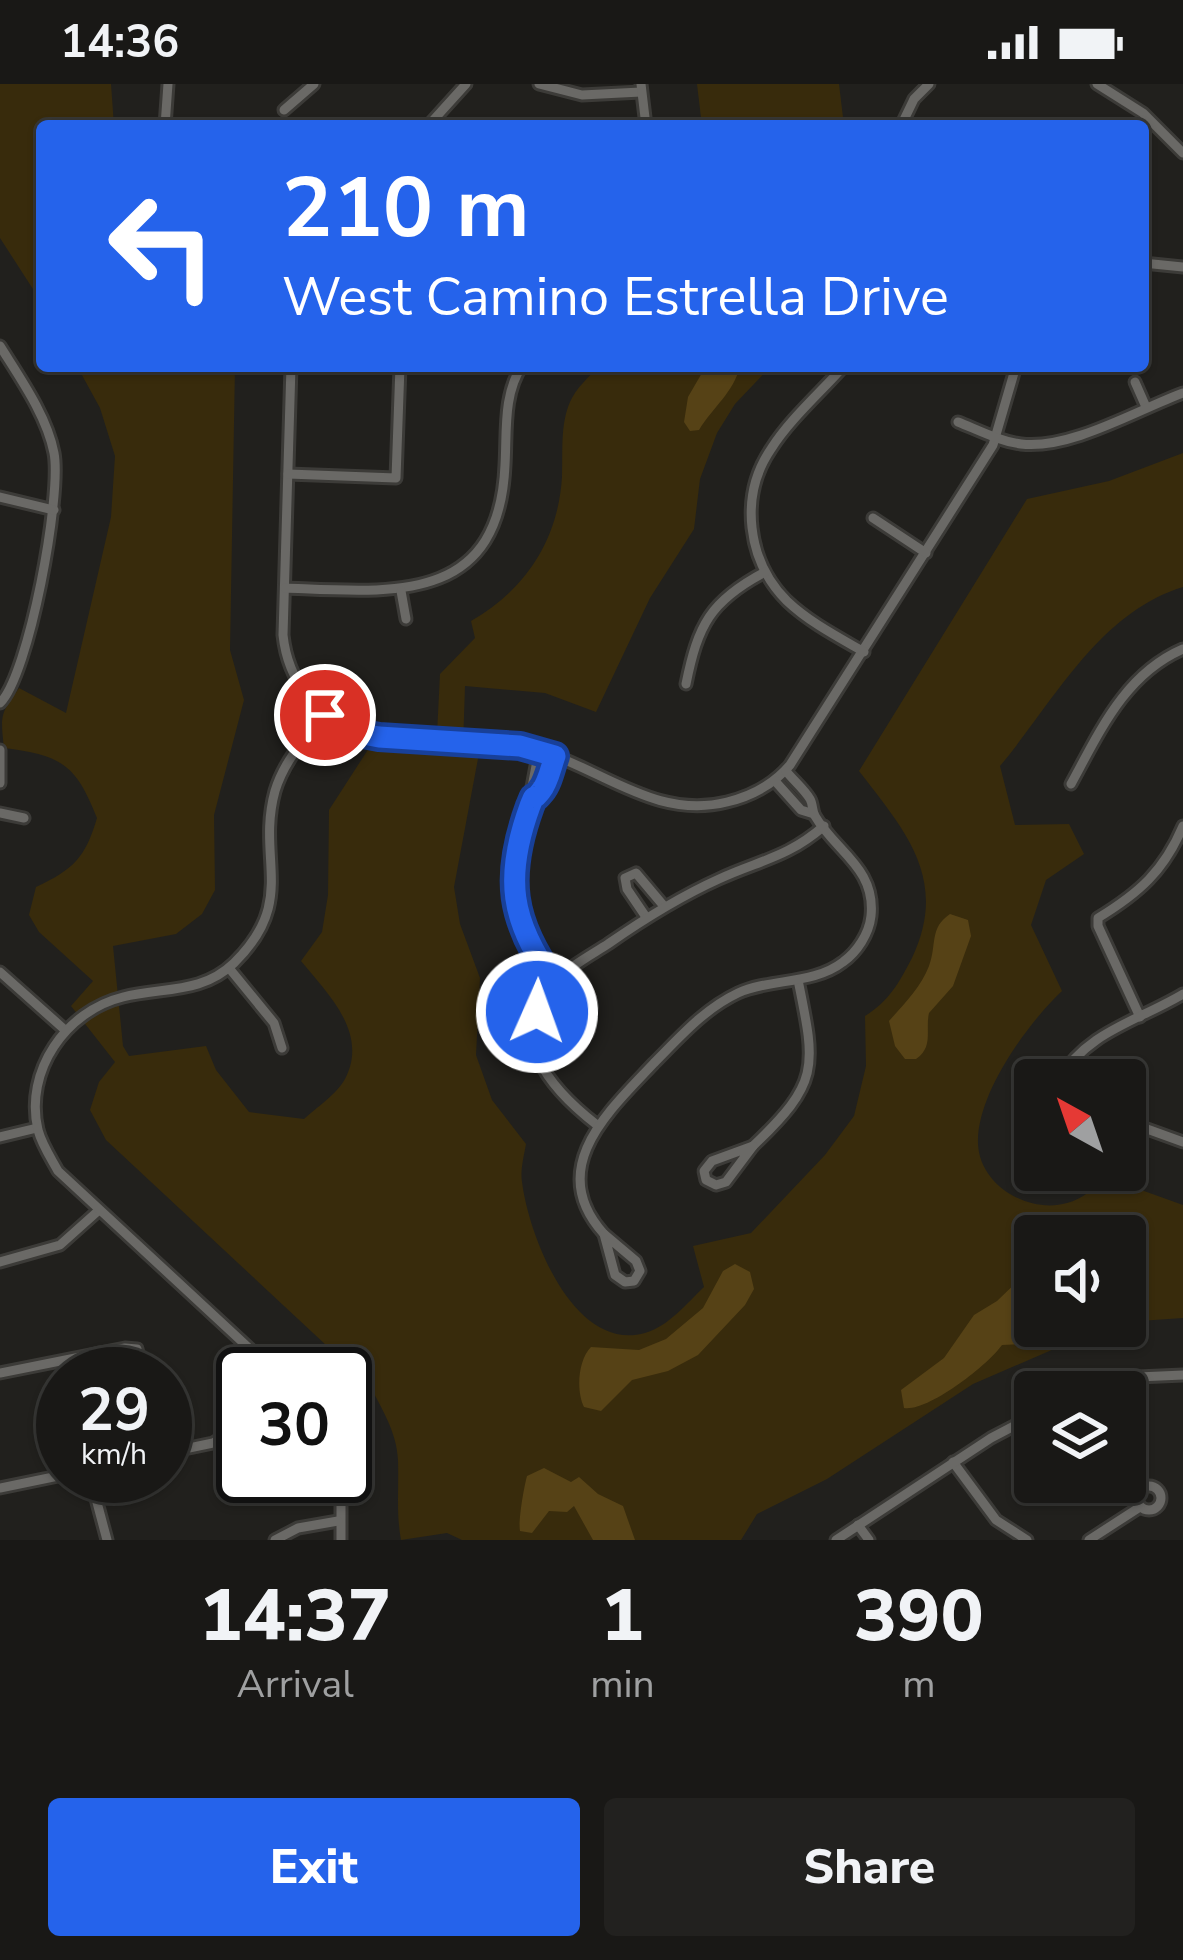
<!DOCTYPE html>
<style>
body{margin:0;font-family:"Nunito Sans",sans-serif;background:#22211f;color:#f1f3f6;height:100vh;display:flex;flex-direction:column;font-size:45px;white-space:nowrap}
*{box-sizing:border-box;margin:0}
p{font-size:39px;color:#9fa0a1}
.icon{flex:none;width:66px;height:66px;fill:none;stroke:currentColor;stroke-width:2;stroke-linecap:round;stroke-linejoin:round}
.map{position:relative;height:1456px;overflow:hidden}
.side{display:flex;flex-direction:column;background:#191816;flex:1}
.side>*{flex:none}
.banner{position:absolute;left:36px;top:36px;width:1113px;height:252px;border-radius:12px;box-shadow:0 3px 9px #0004,0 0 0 3px #373735;background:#2563eb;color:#fff;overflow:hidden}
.needle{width:78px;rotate:320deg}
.fabs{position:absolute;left:1014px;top:975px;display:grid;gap:24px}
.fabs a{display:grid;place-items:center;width:132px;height:132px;border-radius:12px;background:#191816;box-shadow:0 3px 9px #0004,0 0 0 3px #373735;font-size:60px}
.speed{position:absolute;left:36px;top:1263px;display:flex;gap:24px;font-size:60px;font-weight:700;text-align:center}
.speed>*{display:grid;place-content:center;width:156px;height:156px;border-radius:50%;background:#191816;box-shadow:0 3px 9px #0004,0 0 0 3px #373735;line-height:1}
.speed small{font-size:30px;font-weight:400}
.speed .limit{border:6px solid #111;border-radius:18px;background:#fff;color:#111}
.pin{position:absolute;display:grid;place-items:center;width:102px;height:102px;color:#fff;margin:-51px;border:6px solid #fff;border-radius:50%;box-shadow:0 3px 12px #0007}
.me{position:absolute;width:132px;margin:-66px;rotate:2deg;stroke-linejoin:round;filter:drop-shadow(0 0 9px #0008)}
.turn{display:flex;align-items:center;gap:42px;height:252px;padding:0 48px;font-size:54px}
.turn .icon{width:156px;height:156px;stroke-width:2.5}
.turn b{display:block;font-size:84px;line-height:102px}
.eta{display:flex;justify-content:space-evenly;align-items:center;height:204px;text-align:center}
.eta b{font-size:72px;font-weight:800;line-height:84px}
.primary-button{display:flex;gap:24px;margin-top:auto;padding:24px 48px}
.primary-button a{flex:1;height:138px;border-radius:12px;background:#2563eb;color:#fff;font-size:48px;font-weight:800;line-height:138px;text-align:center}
.primary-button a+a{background:#22211f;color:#f1f3f6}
.status{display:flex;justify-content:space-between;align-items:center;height:84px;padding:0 60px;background:#191816;direction:ltr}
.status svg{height:33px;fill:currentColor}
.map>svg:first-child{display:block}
.green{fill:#382b0c}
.water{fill:#564216}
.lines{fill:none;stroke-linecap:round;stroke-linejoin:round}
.minor-casing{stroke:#3c3b38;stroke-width:15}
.minor{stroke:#6a6966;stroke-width:9}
.route-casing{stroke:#184099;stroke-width:30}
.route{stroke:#2563eb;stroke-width:21}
</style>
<div class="status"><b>14:36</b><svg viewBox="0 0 49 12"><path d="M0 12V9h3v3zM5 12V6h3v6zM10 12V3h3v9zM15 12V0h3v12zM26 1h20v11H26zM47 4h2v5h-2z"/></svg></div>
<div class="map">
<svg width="1183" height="1456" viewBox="0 0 1183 1456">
<rect width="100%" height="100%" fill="#21201d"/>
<g class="green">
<polygon points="0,0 111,0 114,42 42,42 42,219 0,154"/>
<polygon points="697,0 839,0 844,42 702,42"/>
<path d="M77,282h158l-5,284 14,50 -30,115 1,75 -13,24 -26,20 -63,12 10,100 6,10 77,-10 10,24 33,42 55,7c12,-11 33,-25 41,-40 24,-46 -17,-85 -44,-118l21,-29 6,-37 1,-85 51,-79 57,3 3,-60 35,-36 -4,-17c54,-31 87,-80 91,-144 1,-25 -2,-52 8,-75 6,-14 19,-25 29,-36h172l-36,38 -18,29 -17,46 -6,50 -44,69 -54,114 -51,-19 -80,-7 -2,61 17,1 -26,139 6,37 20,54 -4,77 16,45 34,44c-2,12 -6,26 -4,38 7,55 52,171 123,151 24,-7 41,-29 59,-46l-11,-41 58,-13 74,-78 29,-39 12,-50 -1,-50c24,-15 34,-33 47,-58 37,-79 -6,-126 -53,-187l168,-272 82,-18 74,-28v134c-85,26 -130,116 -183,179l15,59 54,-1 15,30 -38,26 -15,45 31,66c-34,32 -86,103 -84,153 2,42 51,70 89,59 16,-4 27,-15 38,-26l78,28v113l-58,4v-86h-90v90h72l-134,58 -146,95 -70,35 -16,26h-279l-15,-7 -46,7c-5,-27 -2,-52 -3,-80 -1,-27 -16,-51 -28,-74l-264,-246 -16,-30 9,-28 16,-20 -44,-56 22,-25 -54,-49 -10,-17 7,-28c38,-18 49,-29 61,-69 -21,-53 -35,-63 -93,-70 -4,-35 -3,-34 15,-60l47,25 45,-196 4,-61 -15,-48z"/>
</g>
<g class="water">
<path d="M706,282h34c-6,26 -27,41 -41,64l-9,1 -6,-9 4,-25z"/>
<path d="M950,830l18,6 3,16 -18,50 -24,27c-4,17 5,34 -13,46h-11l-10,-13 -6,-25c15,-17 32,-34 40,-55 8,-21 0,-38 21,-52z"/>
<path d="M735,1180l15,8 4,17 -9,16 -47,50 -30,16 -36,9 -31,31 -17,-4c-8,-16 -6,-47 7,-60l48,3 27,-11 37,-31 20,-37z"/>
<path d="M1035,1190v52h17l-25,18 -25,1c-14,20 -74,67 -98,63l-3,-18 43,-32 30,-43 23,-14 25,-24z"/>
<path d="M544,1384l27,14 8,-5 19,17 25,12 12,34h-42l-19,-34 -7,6 -18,-1 -17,22 -12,-2c-2,-10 4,-44 7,-55z"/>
</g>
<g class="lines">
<g class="minor-casing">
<g id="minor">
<polyline points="539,0 582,11 641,8"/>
<polyline points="641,0 646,42"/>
<polyline points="1097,0 1143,29 1183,69"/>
<polyline points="284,26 314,0"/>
<polyline points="165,42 168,0"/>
<polyline points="428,42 466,0"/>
<polyline points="901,42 914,15 929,0"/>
<polyline points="1143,179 1183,183"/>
<path d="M0,262c20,32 47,70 54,107 8,42 -25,222 -54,250"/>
<path d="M291,282l-8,269c5,47 33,80 76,98 54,11 112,2 166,14 71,15 126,74 202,55 25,-6 46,-17 63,-37l203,-320 23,-79"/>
<path d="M844,282c-24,27 -54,53 -73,83 -32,47 -24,112 16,152 22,21 51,36 77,51"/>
<polyline points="1135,298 1146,323"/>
<path d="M958,338c20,8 41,19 63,22 49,6 116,-34 162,-51"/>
<polyline points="288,390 396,394 400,282"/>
<polyline points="0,413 54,426"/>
<polyline points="873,434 926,469"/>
<path d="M285,504c105,4 214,18 220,-123 2,-33 -2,-71 17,-99"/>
<polyline points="401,507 406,535"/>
<path d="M686,600c12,-59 24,-83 79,-112"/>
<polyline points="0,666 0,699"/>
<polyline points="539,666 513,804 519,840 554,898"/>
<polyline points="775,697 801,726 814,730"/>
<path d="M1071,700c29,-53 54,-110 112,-135"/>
<polyline points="533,714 543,706 555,672"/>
<polyline points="0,729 24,734"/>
<polyline points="646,833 627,805 625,794 636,789 663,821"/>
<polyline points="229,884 274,939 282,964"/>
<polyline points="0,888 65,946"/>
<path d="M1140,933l-42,-91v-8c41,-25 66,-47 85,-92"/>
<path d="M1059,996c27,-48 79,-59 124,-86"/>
<polyline points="1125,1037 1183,1058"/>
<path d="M597,1041c-45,-35 -96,-90 -41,-144 14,-15 35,-26 52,-37 36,-25 71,-47 111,-65 41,-19 68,-21 105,-53"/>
<polyline points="0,1053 37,1044"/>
<path d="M753,1062c67,-64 63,-78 45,-166"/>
<polygon points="753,1062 726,1098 716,1101 706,1096 704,1087 712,1077"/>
<path d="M604,1150c-60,-66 6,-124 50,-171 26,-26 50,-54 84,-70 33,-15 75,-8 105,-31 14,-10 26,-28 28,-46 5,-48 -35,-64 -56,-100 -3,-5 -2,-12 -5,-17 -6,-10 -17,-19 -24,-28"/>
<polygon points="604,1150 636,1177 640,1187 634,1197 625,1198 615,1191"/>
<polyline points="0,1178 60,1161 98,1127"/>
<polyline points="0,1289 125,1264 137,1265 142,1290"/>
<path d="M277,1290l-219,-203c-7,-13 -16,-26 -20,-41 -14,-59 28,-119 85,-133 40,-10 79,-3 111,-34 64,-63 22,-103 41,-172 9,-30 30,-53 49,-76"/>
<polyline points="1090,1308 1138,1293 1183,1291"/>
<polyline points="165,1369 213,1359 243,1340"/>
<polyline points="953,1378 996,1436 1027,1456"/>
<polyline points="90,1392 107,1456"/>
<polyline points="341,1392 341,1456"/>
<circle cx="1149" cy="1414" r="12"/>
<polyline points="0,1404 63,1391"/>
<polyline points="858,1441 869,1456"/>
<polyline points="275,1456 298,1444 338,1437"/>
<polyline points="836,1456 991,1354 1035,1331"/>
<polyline points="1089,1456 1140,1423"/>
</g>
</g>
<use href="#minor" class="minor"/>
</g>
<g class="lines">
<g class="route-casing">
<path id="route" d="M325,631l33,18 21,4 141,9 35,10c-4,11 -7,27 -14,35 -11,14 -4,-2 -11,15 -26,71 -20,115 24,176l-17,30"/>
</g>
<use href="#route" class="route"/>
</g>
</svg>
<div class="fabs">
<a><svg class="needle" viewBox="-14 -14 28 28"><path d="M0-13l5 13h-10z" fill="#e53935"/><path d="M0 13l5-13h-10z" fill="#9fa0a1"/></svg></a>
<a><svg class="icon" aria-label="sound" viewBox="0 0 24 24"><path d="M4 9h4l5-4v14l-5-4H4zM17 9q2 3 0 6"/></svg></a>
<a><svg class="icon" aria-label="layers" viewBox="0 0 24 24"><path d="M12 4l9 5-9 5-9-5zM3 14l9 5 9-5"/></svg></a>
</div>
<div class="speed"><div>29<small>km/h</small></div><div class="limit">30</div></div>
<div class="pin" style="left:325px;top:631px;background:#d93025"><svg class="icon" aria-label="arrive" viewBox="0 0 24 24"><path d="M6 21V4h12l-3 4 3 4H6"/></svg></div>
<svg class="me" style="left:537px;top:928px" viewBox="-20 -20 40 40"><circle r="17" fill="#2563eb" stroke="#fff" stroke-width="3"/><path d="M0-11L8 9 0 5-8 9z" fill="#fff"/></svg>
<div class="banner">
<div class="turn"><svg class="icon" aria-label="left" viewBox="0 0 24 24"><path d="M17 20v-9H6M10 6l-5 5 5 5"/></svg><div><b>210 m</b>West Camino Estrella Drive</div></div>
</div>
</div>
<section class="side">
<div class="eta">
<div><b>14:37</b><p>Arrival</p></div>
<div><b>1</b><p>min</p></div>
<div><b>390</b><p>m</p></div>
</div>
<div class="primary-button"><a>Exit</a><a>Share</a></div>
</section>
